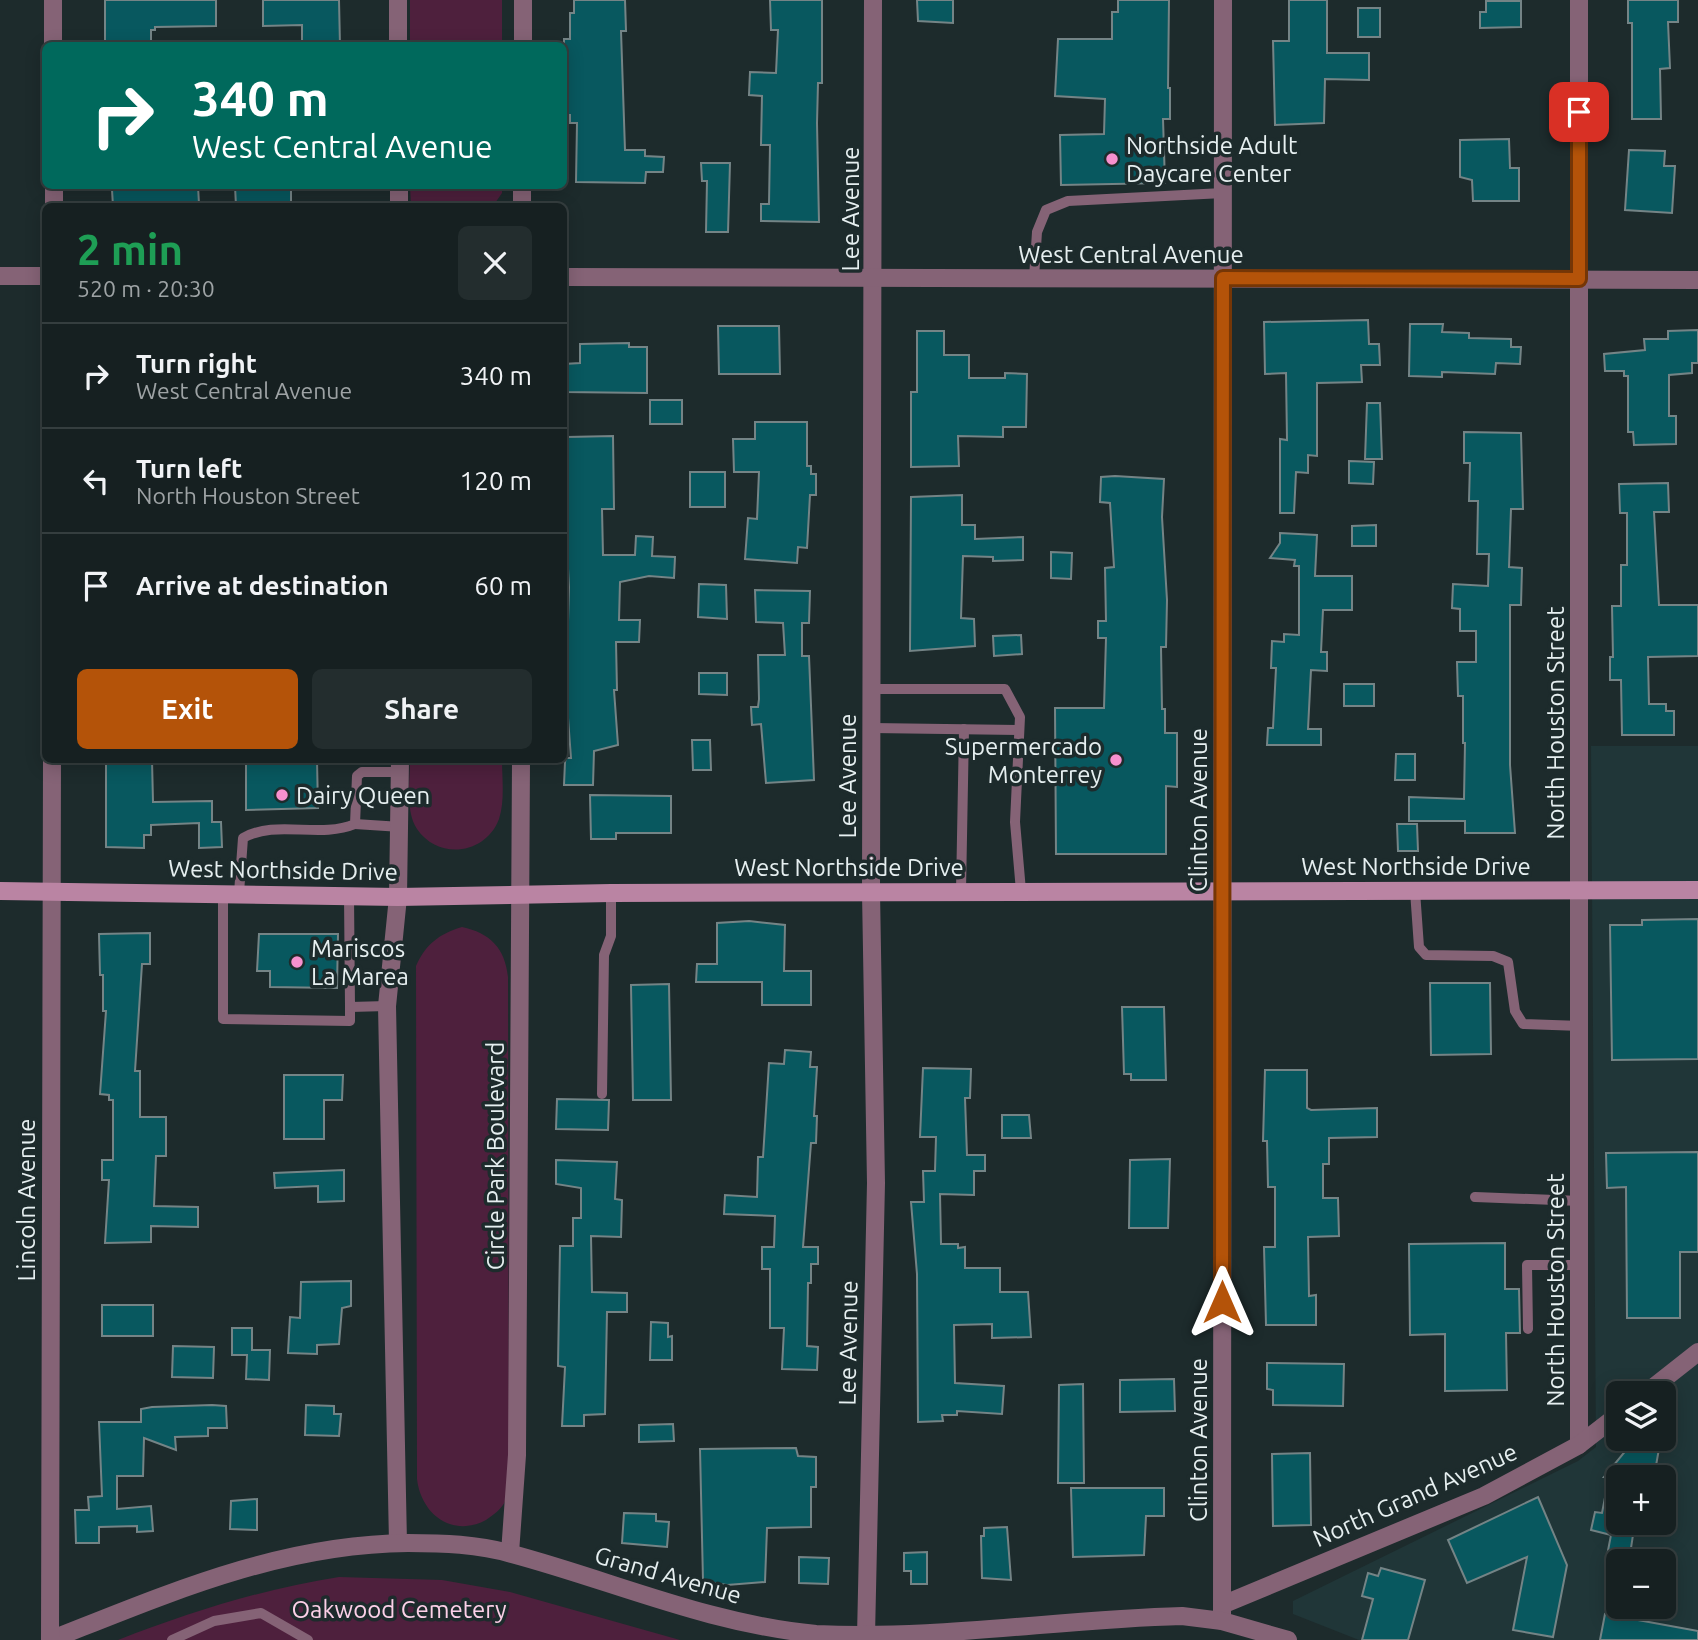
<!DOCTYPE html>
<meta charset="utf-8">
<style>
body{margin:0;font-family:Ubuntu,sans-serif;background:#232d2e;color:#f1f3f6;height:100vh;display:flex;flex-direction:column;font-size:26px;white-space:nowrap}
*{box-sizing:border-box;margin:0}
p{font-size:23px;color:#9ea3a5}
.icon{flex:none;width:38px;height:38px;fill:none;stroke:currentColor;stroke-width:2;stroke-linecap:round;stroke-linejoin:round}
.map{position:relative;flex:1;overflow:hidden}
.drawer{position:absolute;left:42px;top:203px;width:525px;height:560px;display:flex;flex-direction:column;background:#162021;border-radius:10px;box-shadow:0 4px 18px #0003,0 0 0 2px #353e3f}
.drawer>*{flex:none}
.guide{position:absolute;left:42px;top:42px;width:525px;height:147px;border-radius:10px;box-shadow:0 4px 18px #0003,0 0 0 2px #353e3f;background:#00695c;color:#fff;overflow:hidden}
.controls{position:absolute;left:1606px;top:1381px;display:grid;gap:14px}
.controls a{display:grid;place-items:center;width:70px;height:70px;border-radius:10px;background:#162021;box-shadow:0 4px 18px #0003,0 0 0 2px #353e3f;font-size:35px}
.pin{position:absolute;display:grid;place-items:center;width:60px;height:60px;color:#fff;margin:-30px;border-radius:14px;box-shadow:0 4px 10px #0006}
.me{position:absolute;width:77px;margin:-38px;rotate:0deg;stroke-linejoin:round;filter:drop-shadow(0 0 5px #0008)}
.turn{display:flex;align-items:center;gap:24px;height:147px;padding:0 35px;font-size:32px}
.turn .icon{width:91px;height:91px;stroke-width:2.5}
.turn b{display:block;font-size:49px;line-height:60px}
.round{display:grid;place-items:center;flex:none;width:74px;height:74px;border-radius:10px;background:#232d2e}
.headline{display:flex;align-items:center;justify-content:space-between;height:119px;padding:0 35px}
h1{font-size:42px;font-weight:600;line-height:52px;color:#1e9e55}
.button{display:flex;gap:14px;margin-top:auto;padding:14px 35px}
.button a{flex:1;height:80px;border-radius:10px;background:#b45309;color:#fff;font-size:28px;font-weight:600;line-height:80px;text-align:center}
.button a+a{background:#232d2e;color:#f1f3f6}
ul{padding:0;list-style:none}
li{display:flex;align-items:center;gap:21px;height:105px;padding:0 35px;border-top:2px solid #353e3f}
li div{flex:1}
li b{display:block;font-size:26px}
li em{font-style:normal}
.map>svg:first-child{display:block}
.built{fill:#203638;fill-rule:evenodd}
.green{fill:#4e203d}
.building{fill:#08585f;stroke:#748486;stroke-width:2}
.lines{fill:none;stroke-linecap:round;stroke-linejoin:round}
.service{stroke:#856376;stroke-width:10}
.minor{stroke:#856376;stroke-width:18}
.tertiary{stroke:#856376;stroke-width:18}
.secondary{stroke:#ba84a3;stroke-width:18}
.route-casing{stroke:#753606;stroke-width:18}
.route{stroke:#b45309;stroke-width:12}
.poi-dot{fill:#f790ce;stroke:#1d2b2c;stroke-width:2.5}
.labels{text-anchor:middle;dominant-baseline:central;stroke-width:7;stroke-linejoin:round;paint-order:stroke}
.poi-label{font-size:24px;fill:#e6eff0;stroke:#1d2b2c;text-anchor:start}
.street-label{font-size:24px;fill:#e6eff0;stroke:#1d2b2c}
.park-label{font-size:24px;fill:#fcd0e8;stroke:#1d2b2c}
</style>
<div class="map">
<svg width="1698" height="1640" viewBox="0 0 1698 1640">
<rect width="100%" height="100%" fill="#1d2b2c"/>
<path class="built" d="M1591,746h107v894h-339l-66,-26v-13l285,-140 18,-14zM1619,1393h45v45h-45zM1619,1477h45v45h-45zM1619,1561h45v45h-45z"/>
<g class="green">
<rect x="410" y="0" width="92" height="45"/>
<polygon points="410,186 502,186 502,193 493,206 411,206"/>
<path d="M410,760h92c0,18 3,41 -3,59 -13,35 -60,42 -82,10 -12,-18 -7,-49 -7,-69z"/>
<path d="M462,927c28,6 43,21 46,50l1,503c-1,6 -1,15 -4,21 -2,7 -13,15 -19,19 -34,18 -65,-6 -69,-41l-1,-513c10,-22 23,-32 46,-39z"/>
<path d="M339,1577l103,3 68,12 170,48h-562c72,-28 144,-51 221,-63z"/>
</g>
<g class="building">
<polygon points="105,0 216,0 216,26 155,27 155,30 151,30 151,46 105,46"/>
<polygon points="263,0 339,0 340,46 302,46 302,25 263,26"/>
<polygon points="574,0 625,0 626,31 621,31 625,150 645,150 645,156 664,157 663,172 646,172 645,183 576,182 577,123 570,123 570,115 564,115 564,39 570,39 570,13 574,13"/>
<polygon points="770,0 822,0 822,83 818,83 817,123 819,222 761,221 761,204 769,204 770,145 761,145 762,96 749,95 750,72 776,73 778,30 771,30"/>
<polygon points="917,0 953,0 953,23 918,21"/>
<polygon points="1118,0 1169,0 1168,88 1170,88 1170,119 1163,119 1165,183 1061,185 1060,135 1104,134 1105,99 1055,96 1058,39 1112,39 1112,12 1118,12"/>
<polygon points="1289,0 1327,0 1327,53 1369,53 1369,80 1325,79 1324,123 1275,125 1273,41 1289,41"/>
<polygon points="1628,0 1678,0 1678,22 1668,22 1670,68 1660,69 1661,119 1632,119 1632,23 1628,23"/>
<polygon points="1486,1 1521,1 1521,27 1480,28 1480,12 1486,12"/>
<rect x="1358" y="8" width="22" height="29"/>
<polygon points="1509,139 1510,168 1519,168 1519,201 1473,201 1472,180 1460,177 1460,140"/>
<polygon points="1629,150 1665,151 1664,166 1675,166 1672,213 1625,210"/>
<polygon points="701,163 730,163 728,232 706,232 707,181 702,181"/>
<polygon points="129,186 198,186 199,204 113,206 112,190 129,189"/>
<polygon points="235,186 291,186 291,206 236,206"/>
<polygon points="1368,320 1369,344 1379,344 1380,365 1361,365 1362,382 1317,383 1317,456 1308,455 1308,473 1296,472 1294,513 1280,513 1280,439 1287,440 1286,373 1265,374 1264,322"/>
<polygon points="1410,324 1443,324 1442,332 1469,333 1469,338 1511,339 1511,347 1521,347 1520,364 1496,363 1495,374 1442,372 1442,377 1409,376"/>
<polygon points="718,326 779,326 780,374 719,374"/>
<polygon points="1698,330 1698,363 1692,363 1692,373 1669,375 1669,416 1676,416 1676,444 1634,445 1633,432 1628,432 1628,376 1624,376 1624,371 1605,371 1604,354 1645,350 1644,339 1668,339 1668,331"/>
<polygon points="917,331 944,331 944,355 969,355 969,378 1005,378 1005,373 1027,374 1026,427 1003,427 1003,437 958,436 959,466 911,467 911,392 917,392"/>
<polygon points="629,343 629,347 647,347 647,393 564,392 564,364 580,363 580,344"/>
<rect x="650" y="400" width="32" height="24"/>
<polygon points="1367,403 1380,403 1382,459 1365,459"/>
<polygon points="755,422 807,422 807,466 811,466 811,474 816,474 816,495 810,495 807,548 798,547 797,563 745,559 748,518 757,519 759,472 734,472 733,439 755,439"/>
<polygon points="1464,432 1521,433 1523,509 1511,509 1509,567 1522,568 1521,605 1510,605 1510,765 1515,833 1465,833 1465,821 1409,821 1409,797 1464,799 1465,743 1463,743 1463,696 1458,696 1457,662 1476,662 1476,631 1460,631 1460,609 1452,608 1453,584 1488,586 1489,554 1477,554 1478,501 1469,501 1470,463 1464,463"/>
<polygon points="613,436 614,509 602,509 603,555 635,555 636,536 653,537 652,556 675,557 674,578 649,576 620,582 619,620 640,620 639,642 616,642 617,690 614,690 618,745 594,751 593,785 564,785 565,762 566,758 571,758 566,691 569,587 567,550 564,550 564,477 568,477 567,437"/>
<polygon points="1349,461 1374,462 1373,484 1349,483"/>
<rect x="690" y="472" width="35" height="35"/>
<polygon points="1115,476 1164,479 1162,517 1167,600 1166,647 1161,647 1162,709 1165,709 1165,733 1177,733 1177,787 1166,786 1166,854 1056,854 1055,708 1104,708 1106,638 1098,638 1098,621 1106,621 1105,568 1114,567 1110,503 1100,502 1101,477"/>
<polygon points="1668,483 1669,512 1654,512 1659,605 1698,605 1698,656 1648,657 1649,704 1666,704 1666,711 1674,711 1674,735 1622,735 1621,680 1610,680 1610,657 1613,657 1612,606 1621,606 1621,565 1627,565 1627,513 1620,513 1619,484"/>
<polygon points="962,495 962,525 975,525 975,539 1023,537 1023,560 993,561 993,557 963,556 961,618 974,619 975,646 910,651 911,497"/>
<polygon points="1376,525 1376,546 1352,546 1352,526"/>
<polygon points="1280,533 1317,535 1315,576 1352,576 1352,610 1323,610 1321,652 1327,652 1327,671 1311,670 1308,729 1321,729 1321,745 1267,745 1268,728 1273,728 1276,668 1271,668 1272,641 1284,642 1284,634 1299,635 1299,566 1294,566 1295,560 1270,558 1280,543"/>
<polygon points="1051,552 1072,553 1071,579 1051,578"/>
<polygon points="699,584 726,585 727,619 698,617"/>
<polygon points="755,590 810,591 809,623 802,623 802,656 809,656 814,780 766,783 761,724 752,725 751,707 758,707 759,699 758,655 785,655 783,623 756,622"/>
<polygon points="1021,635 1022,654 994,656 993,636"/>
<polygon points="699,673 727,673 727,695 699,694"/>
<rect x="1344" y="684" width="30" height="22"/>
<polygon points="692,740 710,740 711,770 693,770"/>
<polygon points="1396,754 1415,754 1415,780 1395,780"/>
<polygon points="106,760 152,760 153,802 212,801 212,822 221,822 222,847 199,848 199,823 151,825 151,835 144,835 144,848 106,847"/>
<polygon points="246,760 317,760 318,808 246,810"/>
<polygon points="590,795 671,796 671,833 616,833 616,839 591,839"/>
<polygon points="1397,824 1417,824 1418,851 1398,851"/>
<polygon points="1698,919 1698,1059 1612,1060 1610,925 1642,925 1642,920"/>
<polygon points="749,921 785,925 784,971 811,971 811,1005 762,1005 762,982 696,982 697,964 717,964 717,923"/>
<polygon points="150,933 150,964 142,964 135,1071 140,1071 140,1117 166,1117 166,1156 156,1156 154,1206 198,1207 198,1227 151,1226 151,1242 105,1243 109,1180 102,1180 102,1160 113,1160 113,1100 109,1100 109,1095 100,1094 106,1011 103,1011 103,975 100,975 99,934"/>
<polygon points="259,934 338,934 337,988 270,987 270,971 257,971"/>
<polygon points="1430,983 1490,983 1491,1054 1431,1055"/>
<polygon points="669,984 671,1100 633,1100 631,985"/>
<polygon points="1122,1007 1164,1007 1166,1080 1131,1080 1131,1074 1124,1074"/>
<polygon points="785,1050 811,1052 810,1067 817,1067 814,1116 817,1116 816,1143 811,1143 803,1247 818,1247 818,1264 811,1264 811,1283 808,1283 807,1346 818,1347 817,1370 782,1369 784,1328 770,1328 770,1269 762,1269 762,1247 774,1247 775,1216 724,1214 725,1195 757,1197 758,1157 763,1157 769,1063 784,1064"/>
<polygon points="923,1068 971,1069 970,1098 965,1098 967,1155 985,1155 985,1171 974,1171 974,1195 940,1194 941,1244 958,1244 958,1248 965,1247 965,1268 1000,1268 1000,1292 1028,1292 1031,1337 992,1338 992,1324 954,1325 955,1383 1004,1386 1002,1414 957,1411 957,1415 942,1415 943,1421 918,1422 917,1274 911,1202 924,1202 923,1171 935,1171 936,1137 920,1137"/>
<polygon points="1265,1070 1307,1070 1307,1108 1311,1110 1377,1108 1377,1137 1329,1138 1329,1164 1323,1164 1323,1198 1338,1198 1339,1236 1308,1237 1309,1296 1316,1295 1316,1325 1266,1325 1264,1247 1275,1247 1275,1187 1268,1187 1267,1141 1263,1141"/>
<polygon points="284,1075 343,1075 342,1100 324,1100 324,1139 284,1139"/>
<polygon points="557,1099 609,1100 608,1130 556,1129"/>
<polygon points="1002,1115 1029,1115 1031,1138 1002,1138"/>
<polygon points="1698,1152 1698,1252 1680,1252 1680,1318 1627,1318 1626,1187 1607,1188 1606,1153"/>
<polygon points="1170,1159 1168,1228 1129,1228 1130,1160"/>
<polygon points="556,1160 617,1162 615,1199 622,1200 621,1237 591,1236 592,1292 627,1293 627,1312 607,1312 605,1414 584,1415 584,1426 562,1426 565,1367 558,1366 560,1246 573,1246 573,1218 581,1218 581,1188 556,1184"/>
<polygon points="344,1170 344,1201 318,1202 318,1186 275,1188 274,1173"/>
<polygon points="1505,1243 1505,1289 1519,1289 1520,1333 1506,1333 1507,1390 1445,1391 1445,1334 1410,1335 1409,1244"/>
<polygon points="351,1281 351,1306 342,1308 339,1344 317,1345 317,1354 288,1353 290,1317 300,1318 301,1282"/>
<rect x="102" y="1305" width="51" height="31"/>
<polygon points="651,1322 668,1323 668,1337 672,1336 672,1360 650,1360"/>
<polygon points="232,1328 252,1328 252,1350 270,1350 269,1380 246,1379 247,1355 232,1355"/>
<polygon points="173,1346 214,1347 213,1378 172,1377"/>
<polygon points="1267,1363 1344,1364 1343,1406 1273,1405 1273,1390 1267,1389"/>
<polygon points="1174,1379 1175,1411 1120,1412 1120,1380"/>
<polygon points="1083,1384 1084,1483 1058,1483 1059,1385"/>
<polygon points="212,1405 226,1406 227,1428 208,1428 208,1436 175,1437 176,1450 144,1438 143,1476 117,1476 117,1509 151,1506 153,1531 137,1532 137,1526 99,1527 99,1543 76,1543 75,1510 89,1510 88,1497 102,1496 99,1422 141,1422 141,1409 152,1407"/>
<polygon points="306,1405 334,1406 334,1414 341,1414 339,1436 305,1435"/>
<polygon points="673,1424 674,1441 639,1442 639,1425"/>
<polygon points="1636,1438 1660,1443 1654,1477 1619,1477 1619,1522 1635,1522 1629,1561 1606,1561 1611,1535 1591,1530 1595,1512 1602,1513 1609,1477 1604,1477"/>
<polygon points="796,1448 798,1456 816,1457 816,1487 811,1487 811,1527 767,1528 765,1582 727,1585 703,1581 700,1449"/>
<polygon points="1310,1453 1311,1525 1273,1526 1272,1454"/>
<polygon points="1071,1488 1164,1488 1164,1516 1146,1516 1144,1555 1073,1557"/>
<polygon points="1538,1497 1567,1565 1553,1637 1513,1630 1527,1557 1467,1583 1448,1540"/>
<polygon points="257,1499 257,1530 230,1529 231,1501"/>
<polygon points="624,1513 656,1514 656,1521 669,1522 667,1547 622,1543"/>
<polygon points="1007,1527 1011,1580 982,1578 981,1536 984,1536 984,1528"/>
<polygon points="927,1552 927,1584 911,1584 911,1571 904,1571 904,1553"/>
<polygon points="799,1557 829,1558 828,1584 799,1583"/>
<polygon points="1381,1568 1425,1580 1408,1640 1362,1640 1373,1599 1362,1596 1368,1573 1378,1576"/>
<polygon points="1605,1614 1698,1631 1698,1640 1600,1640"/>
</g>
<g class="lines">
<g class="service">
<polyline points="1034,278 1037,232 1046,210 1068,201 1223,193"/>
<polyline points="872,689 1005,689 1020,717 1015,822 1021,891"/>
<polyline points="872,728 1019,730"/>
<polyline points="355,824 401,827"/>
<polyline points="961,891 964,729"/>
<polyline points="1415,891 1419,947 1426,955 1493,956 1508,962 1515,1011 1523,1024 1581,1026"/>
<polyline points="223,892 223,1019 350,1021 350,1007"/>
<path d="M239,893l4,-55c33,-19 76,1 112,-14l2,-48 5,-4h37"/>
<polyline points="349,895 350,1007 387,1006"/>
<polyline points="602,1094 604,955 611,936 611,893"/>
<polyline points="1475,1197 1580,1201"/>
<polyline points="1528,1329 1527,1265 1580,1265"/>
<polyline points="172,1640 214,1621 261,1613 308,1640"/>
</g>
<g class="minor">
<polyline points="53,0 53,46"/>
<polyline points="398,0 398,46"/>
<polyline points="523,46 523,0"/>
<polyline points="54,186 54,206"/>
<polyline points="399,186 399,206"/>
<polyline points="522,206 522,186"/>
<polyline points="1646,1393 1698,1352"/>
<polyline points="1579,1445 1579,0"/>
<polyline points="398,1543 387,1006 398,897 400,760"/>
<polyline points="510,1553 517,1455 521,760"/>
<polyline points="1222,1605 1484,1496 1579,1445 1619,1414"/>
<polyline points="1222,1621 1223,0"/>
<polyline points="866,1636 876,1183 871,892 873,0"/>
<path d="M50,1640c117,-46 230,-96 358,-97 34,0 70,1 104,11 101,27 197,70 304,80 123,6 244,-15 366,-18l40,5 66,19"/>
<polyline points="50,1640 52,760"/>
</g>
<g class="tertiary">
<polyline points="0,276 46,276"/>
<polyline points="564,277 1698,280"/>
</g>
<polyline class="secondary" points="0,891 398,897 611,893 1698,890"/>
</g>
<g class="lines">
<g class="route-casing">
<polyline id="route" points="1222,1302 1223,278 1579,279 1579,112"/>
</g>
<use href="#route" class="route"/>
</g>
<g class="poi-dot">
<circle cx="1112" cy="159" r="7"/>
<circle cx="1116" cy="760" r="7"/>
<circle cx="282" cy="795" r="7"/>
<circle cx="297" cy="962" r="7"/>
</g>
<g class="labels">
<g class="poi-label">
<text x="1126" y="145">Northside Adult<tspan x="1126" dy="28">Daycare Center</tspan></text>
<text x="1102" y="746" text-anchor="end">Supermercado<tspan x="1102" dy="28">Monterrey</tspan></text>
<text x="296" y="795">Dairy Queen</text>
<text x="311" y="948">Mariscos<tspan x="311" dy="28">La Marea</tspan></text>
</g>
<g class="street-label">
<text transform="translate(850 209) rotate(-90)">Lee Avenue</text>
<text x="1131" y="254">West Central Avenue</text>
<text transform="translate(1555 723) rotate(-90)">North Houston Street</text>
<text transform="translate(847 776) rotate(-90)">Lee Avenue</text>
<text transform="translate(1198 810) rotate(-90)">Clinton Avenue</text>
<text x="1416" y="866">West Northside Drive</text>
<text x="849" y="867">West Northside Drive</text>
<text transform="translate(283 870) rotate(1)">West Northside Drive</text>
<text transform="translate(495 1156) rotate(-90)">Circle Park Boulevard</text>
<text transform="translate(26 1200) rotate(-90)">Lincoln Avenue</text>
<text transform="translate(1555 1290) rotate(-90)">North Houston Street</text>
<text transform="translate(848 1343) rotate(-89)">Lee Avenue</text>
<text transform="translate(1198 1440) rotate(-90)">Clinton Avenue</text>
<text transform="translate(1415 1495) rotate(-24)">North Grand Avenue</text>
<text transform="translate(668 1575) rotate(16)">Grand Avenue</text>
</g>
<g class="park-label">
<text x="399" y="1609">Oakwood Cemetery</text>
</g>
</g>
</svg>
<div class="controls">
<a><svg class="icon" aria-label="layers" viewBox="0 0 24 24"><path d="M12 4l9 5-9 5-9-5zM3 14l9 5 9-5"/></svg></a>
<a>+</a>
<a>−</a>
</div>
<div class="pin" style="left:1579px;top:112px;background:#d93025"><svg class="icon" aria-label="arrive" viewBox="0 0 24 24"><path d="M6 21V4h12l-3 4 3 4H6"/></svg></div>
<svg class="me" style="left:1222px;top:1302px" viewBox="-20 -20 40 40"><path d="M0-17L14 15 0 8-14 15z" fill="#b45309" stroke="#fff" stroke-width="4"/></svg>
<div class="guide">
<div class="turn"><svg class="icon" aria-label="right" viewBox="0 0 24 24"><path d="M7 20v-9h11M14 6l5 5-5 5"/></svg><div><b>340 m</b>West Central Avenue</div></div>
</div>
<section class="drawer">
<div class="headline"><div><h1>2 min</h1><p>520 m · 20:30</p></div><a class="round"><svg class="icon" aria-label="close" viewBox="0 0 24 24"><path d="M6 6l12 12M18 6L6 18"/></svg></a></div>
<ul>
<li><svg class="icon" aria-label="right" viewBox="0 0 24 24"><path d="M7 20v-9h11M14 6l5 5-5 5"/></svg><div><b>Turn right</b><p>West Central Avenue</p></div><em>340 m</em></li>
<li><svg class="icon" aria-label="left" viewBox="0 0 24 24"><path d="M17 20v-9H6M10 6l-5 5 5 5"/></svg><div><b>Turn left</b><p>North Houston Street</p></div><em>120 m</em></li>
<li><svg class="icon" aria-label="arrive" viewBox="0 0 24 24"><path d="M6 21V4h12l-3 4 3 4H6"/></svg><div><b>Arrive at destination</b></div><em>60 m</em></li>
</ul>
<div class="button"><a>Exit</a><a>Share</a></div>
</section>
</div>
